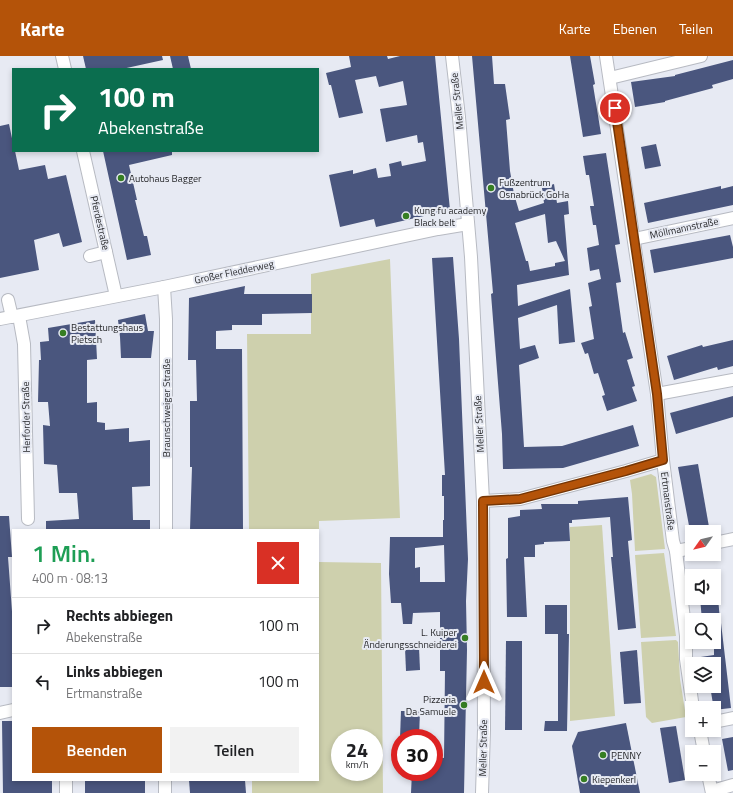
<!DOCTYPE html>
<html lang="de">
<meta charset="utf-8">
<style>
body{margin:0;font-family:"Titillium Web",sans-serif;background:#f2f2f2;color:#202124;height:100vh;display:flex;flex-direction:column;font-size:15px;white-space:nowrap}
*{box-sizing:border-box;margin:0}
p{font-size:13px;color:#757577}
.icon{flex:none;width:22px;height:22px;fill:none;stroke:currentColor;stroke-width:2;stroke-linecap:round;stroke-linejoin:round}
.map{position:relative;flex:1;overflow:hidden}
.sheet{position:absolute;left:12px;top:473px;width:307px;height:252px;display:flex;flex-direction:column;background:#fff;border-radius:0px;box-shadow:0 2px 6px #0003}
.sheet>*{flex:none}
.banner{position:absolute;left:12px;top:12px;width:307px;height:84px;border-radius:0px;box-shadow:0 2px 6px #0003;background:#0b6e4f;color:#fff;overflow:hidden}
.needle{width:26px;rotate:236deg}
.controls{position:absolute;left:685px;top:469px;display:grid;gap:8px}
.controls a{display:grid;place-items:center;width:36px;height:36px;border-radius:0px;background:#fff;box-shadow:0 2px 6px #0003;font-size:20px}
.speed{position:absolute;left:331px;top:673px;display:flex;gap:8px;font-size:20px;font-weight:700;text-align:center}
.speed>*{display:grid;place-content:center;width:52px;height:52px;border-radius:50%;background:#fff;box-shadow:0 2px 6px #0003;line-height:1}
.speed small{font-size:10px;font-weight:400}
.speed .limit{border:6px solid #d22;background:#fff;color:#111}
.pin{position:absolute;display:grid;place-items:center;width:34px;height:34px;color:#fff;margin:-17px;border:2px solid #fff;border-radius:50%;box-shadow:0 1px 4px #0007}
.me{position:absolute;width:44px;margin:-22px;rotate:0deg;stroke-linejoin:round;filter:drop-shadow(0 0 3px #0008)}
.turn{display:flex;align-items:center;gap:14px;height:84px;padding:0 20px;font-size:18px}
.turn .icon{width:52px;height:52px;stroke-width:2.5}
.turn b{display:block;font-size:28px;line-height:34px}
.round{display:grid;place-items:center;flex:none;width:42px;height:42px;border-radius:0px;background:#f2f2f2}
.headline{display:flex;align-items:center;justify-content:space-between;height:68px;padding:0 20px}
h1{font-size:24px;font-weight:600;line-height:30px;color:#1e9e55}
.cta{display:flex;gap:8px;margin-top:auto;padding:8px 20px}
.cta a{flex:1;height:46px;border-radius:0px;background:#b45309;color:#fff;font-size:16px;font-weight:600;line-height:46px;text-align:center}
.cta a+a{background:#f2f2f2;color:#202124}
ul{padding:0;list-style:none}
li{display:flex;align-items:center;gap:12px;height:56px;padding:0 20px;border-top:1px solid #e0e0e0}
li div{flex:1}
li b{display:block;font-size:15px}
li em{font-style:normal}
header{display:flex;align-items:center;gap:24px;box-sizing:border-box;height:56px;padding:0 20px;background:#b45309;color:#fff}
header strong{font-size:19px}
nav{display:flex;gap:22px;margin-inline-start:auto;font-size:14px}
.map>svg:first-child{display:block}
.green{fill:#ced0ad;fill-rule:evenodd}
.building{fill:#4a567e;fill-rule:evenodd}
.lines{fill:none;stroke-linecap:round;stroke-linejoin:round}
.minor-casing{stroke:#b7bac2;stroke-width:14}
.minor{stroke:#fff;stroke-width:12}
.route-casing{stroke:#753606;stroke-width:10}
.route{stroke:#b45309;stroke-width:7}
.poi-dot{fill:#367e23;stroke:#e7eaf3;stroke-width:1.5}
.labels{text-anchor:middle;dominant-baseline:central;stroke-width:4;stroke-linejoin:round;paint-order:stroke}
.street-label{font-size:10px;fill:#28292c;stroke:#e7eaf3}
.poi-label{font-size:10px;fill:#28292c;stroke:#e7eaf3;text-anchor:start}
</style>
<header>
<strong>Karte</strong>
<nav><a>Karte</a><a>Ebenen</a><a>Teilen</a></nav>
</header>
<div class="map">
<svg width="733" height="737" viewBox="0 0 733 737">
<rect width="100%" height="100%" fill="#e7eaf3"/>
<g class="green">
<path d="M390,203l10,259 -81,3v41l62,1 2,230h-131v-13h66v-250h-69l-2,-196h64v-60zM340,682h34v34h-34z"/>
<polygon points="651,418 656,421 665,493 635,495 632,438 630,424"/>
<polygon points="602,469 615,660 570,665 570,471"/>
<polygon points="664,497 676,580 641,582 635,499"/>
<polygon points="676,584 678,586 680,623 686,661 652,667 646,661 641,586"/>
</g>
<g class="building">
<polygon points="83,0 162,0 163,4 122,13 86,13"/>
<polygon points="170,0 188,0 191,13 173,13"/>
<polygon points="349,0 387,0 388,3 400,0 435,0 450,154 376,171 374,163 340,171 329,119 353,114 353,118 376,112 378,122 391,120 389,108 401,105 402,110 426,105 423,86 418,87 417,79 386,86 380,53 407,49 403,25 379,31 376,20 355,24 363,57 339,62 331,29 329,29 326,17 351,11"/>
<path d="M472,0h20l2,28h11l5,35 -4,1 4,51 4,23 5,17 25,-8 -2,-15 12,-4 3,19 11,-2 1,13 -5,1 5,60 -52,10 1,21 52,-17 5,53 -16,2 -2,-39 -39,13 2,31 15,-4 4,13 -20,7 5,82 38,-1 71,-21 6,21 -76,22 -60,1 -1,-35 -11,-140 2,-1zM545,158l3,29 8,-2 9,20 -10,2v3l-25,5 -2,-10h-2l-11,-38z"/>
<polygon points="570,0 590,0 595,28 593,29 601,78 583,81"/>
<polygon points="733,4 733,23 712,29 713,32 665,45 665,46 635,51 631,26 675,20 675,19"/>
<polygon points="9,68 13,87 13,95 15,95 19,114 45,109 48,123 66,119 82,186 63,191 59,177 34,184 39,214 0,222 0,70"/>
<polygon points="656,88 661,110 645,113 641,91"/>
<polygon points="103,95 172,95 172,99 129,109 137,144 135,144 144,180 147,180 151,199 127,204"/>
<polygon points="606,97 620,188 615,189 621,226 616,227 623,277 625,276 633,302 627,304 635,330 632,331 637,345 607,355 602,340 605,339 598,317 594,318 588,297 585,298 581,287 594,283 589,251 592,250 588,227 601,223 599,213 590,215 587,192 599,189 596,169 593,169 590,150 594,150 589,119 586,119 583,100"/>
<polygon points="721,130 721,133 733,130 733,149 648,167 644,147"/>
<polygon points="730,179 733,191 733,202 654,217 650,194"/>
<path d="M453,201l6,82 9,220 -2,42 1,49 -3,143h-53l1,-21h22v-6h2v-9l8,1 1,-87h-5v-59l-27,1 -1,11h-9l-2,-21h-10l-2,-29 1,-37h53v-17h1v-24h-2v-21h3l-13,-217zM444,489l1,37h-25v-15l-5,1v-20z"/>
<polygon points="245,230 244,238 312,238 312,257 262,258 262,269 232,269 232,274 216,275 216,293 242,293 243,474 190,474 192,411 190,411 190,345 197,345 196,304 188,304 189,242"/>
<polygon points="145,258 148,275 154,275 151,302 121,302 120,281 118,264"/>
<polygon points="95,264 97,303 87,304 87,347 97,346 97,366 105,367 105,374 129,372 129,386 150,384 150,430 132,431 133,464 150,464 150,474 46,474 46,465 79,463 77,437 59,437 57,409 44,408 43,369 50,370 48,346 38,346 39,304 41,304 40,286 49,285 48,272"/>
<polygon points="733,284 733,310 718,314 717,311 674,324 667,300 702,289 703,291"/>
<polygon points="733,340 733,361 676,378 670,357"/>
<polygon points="698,408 709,471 690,475 678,411"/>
<polygon points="628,441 632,484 628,485 636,572 618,574 611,501 613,501 610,461 572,464 572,467 569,467 570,485 544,486 544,488 535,489 535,501 524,501 527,561 507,561 506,503 508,502 508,462 520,460 520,454 542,453 541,448 578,448 578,445"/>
<polygon points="0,460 9,460 12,501 8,501 13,569 13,631 0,631"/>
<polygon points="700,542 718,542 720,564 702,564"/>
<rect x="545" y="549" width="22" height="29"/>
<polygon points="721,567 731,652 714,654 710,630 714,630 714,608 694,608 694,602 714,599 714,568"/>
<polygon points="558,578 569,578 567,675 544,675 545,665 558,665"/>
<polygon points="506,585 522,585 522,674 505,674"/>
<polygon points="419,591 420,614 406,615 405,592"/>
<polygon points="637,594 641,647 624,648 620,596"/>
<polygon points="401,655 420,655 419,682 400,682"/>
<polygon points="2,665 13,665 13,724 52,724 52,737 3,737"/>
<polygon points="626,667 640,737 580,737 572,690 578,676"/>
<polygon points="676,670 685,724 669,727 660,672"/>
<polygon points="733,681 733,714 728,715 722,683"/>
<rect x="85" y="724" width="60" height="13"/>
<polygon points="189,724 245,724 246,737 190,737"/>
</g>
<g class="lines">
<g class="minor-casing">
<g id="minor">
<polyline points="62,0 65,13"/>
<polyline points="452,0 459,61 471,201 483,445 484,674 482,737"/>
<polyline points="606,0 657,338 663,404 673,485 676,495 686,580 686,603 693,652"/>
<polyline points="610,22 701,0"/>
<polyline points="83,95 116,240"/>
<polyline points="634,183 733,162"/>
<polyline points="90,200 106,196"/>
<polyline points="164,231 166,263 166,474"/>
<polyline points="8,244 12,261"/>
<polyline points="19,260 24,288 28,463"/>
<polyline points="0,263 164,231 438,173 468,168"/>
<polyline points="657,338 733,324"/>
<polyline points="483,445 520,443 626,415 663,404"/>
<polyline points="714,487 733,483"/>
<polyline points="676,495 692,492"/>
<polyline points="0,657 13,654"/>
<polyline points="714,666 733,662"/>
<polyline points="700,674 704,696"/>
<polyline points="708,718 712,737"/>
<polyline points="66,724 66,737"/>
<polyline points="712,735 733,729"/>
<polyline points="165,737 165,724"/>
</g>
</g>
<use href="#minor" class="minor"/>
</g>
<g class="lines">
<g class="route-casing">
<polyline id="route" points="484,626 483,445 520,443 626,415 663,404 657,338 615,52"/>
</g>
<use href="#route" class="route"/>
</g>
<g class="poi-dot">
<circle cx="121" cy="122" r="4"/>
<circle cx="491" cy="132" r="4"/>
<circle cx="406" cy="160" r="4"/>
<circle cx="63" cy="277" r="4"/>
<circle cx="465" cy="582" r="4"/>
<circle cx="464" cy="649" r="4"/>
<circle cx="603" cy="699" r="4"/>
<circle cx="584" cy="723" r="4"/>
</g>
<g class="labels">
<g class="street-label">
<text transform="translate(457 45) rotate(-96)">Meller Straße</text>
<text transform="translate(100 167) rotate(77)">Pferdestraße</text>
<text transform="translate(684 172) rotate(-12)">Möllmannstraße</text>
<text transform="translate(234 216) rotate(-12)">Großer Fledderweg</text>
<text transform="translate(166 352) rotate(-90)">Braunschweiger Straße</text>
<text transform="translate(26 361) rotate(-91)">Herforder Straße</text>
<text transform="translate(479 368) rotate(-93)">Meller Straße</text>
<text transform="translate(668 445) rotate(83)">Ertmanstraße</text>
<text transform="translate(483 692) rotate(-89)">Meller Straße</text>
</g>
<g class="poi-label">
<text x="129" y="122">Autohaus Bagger</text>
<text x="499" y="126">Fußzentrum<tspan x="499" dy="12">Osnabrück GoHa</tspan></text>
<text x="414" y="154">Kung fu academy<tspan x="414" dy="12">Black belt</tspan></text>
<text x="71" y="271">Bestattungshaus<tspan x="71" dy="12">Pietsch</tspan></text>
<text x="457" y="576" text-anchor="end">L. Kuiper<tspan x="457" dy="12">Änderungsschneiderei</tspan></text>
<text x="456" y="643" text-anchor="end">Pizzeria<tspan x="456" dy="12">Da Samuele</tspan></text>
<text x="611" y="699">PENNY</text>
<text x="592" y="723">Kiepenkerl</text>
</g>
</g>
</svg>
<div class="controls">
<a><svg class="needle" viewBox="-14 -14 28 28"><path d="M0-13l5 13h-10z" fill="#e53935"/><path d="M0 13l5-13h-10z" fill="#757577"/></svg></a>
<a><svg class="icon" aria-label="sound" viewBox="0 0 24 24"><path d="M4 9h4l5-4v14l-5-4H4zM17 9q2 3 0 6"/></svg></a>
<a><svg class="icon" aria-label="search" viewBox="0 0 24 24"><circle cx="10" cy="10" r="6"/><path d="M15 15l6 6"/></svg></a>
<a><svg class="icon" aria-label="layers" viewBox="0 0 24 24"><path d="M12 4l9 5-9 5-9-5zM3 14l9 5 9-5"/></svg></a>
<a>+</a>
<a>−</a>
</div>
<div class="speed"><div>24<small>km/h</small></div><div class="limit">30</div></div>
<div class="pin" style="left:615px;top:52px;background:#d93025"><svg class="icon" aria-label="arrive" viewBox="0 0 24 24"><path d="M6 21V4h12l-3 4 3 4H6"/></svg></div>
<svg class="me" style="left:484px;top:626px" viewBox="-20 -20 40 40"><path d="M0-17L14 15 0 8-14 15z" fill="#b45309" stroke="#fff" stroke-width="4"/></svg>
<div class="banner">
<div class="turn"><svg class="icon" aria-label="right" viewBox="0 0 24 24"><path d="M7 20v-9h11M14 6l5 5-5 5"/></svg><div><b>100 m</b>Abekenstraße</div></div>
</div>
<section class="sheet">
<div class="headline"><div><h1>1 Min.</h1><p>400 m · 08:13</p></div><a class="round" style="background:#d93025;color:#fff"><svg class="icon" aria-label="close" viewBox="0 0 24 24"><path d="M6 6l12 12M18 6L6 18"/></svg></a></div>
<ul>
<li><svg class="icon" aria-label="right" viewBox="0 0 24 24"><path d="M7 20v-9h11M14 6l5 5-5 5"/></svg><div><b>Rechts abbiegen</b><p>Abekenstraße</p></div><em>100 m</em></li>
<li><svg class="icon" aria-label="left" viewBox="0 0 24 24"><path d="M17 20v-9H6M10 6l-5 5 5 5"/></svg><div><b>Links abbiegen</b><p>Ertmanstraße</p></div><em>100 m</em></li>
</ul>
<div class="cta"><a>Beenden</a><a>Teilen</a></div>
</section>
</div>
